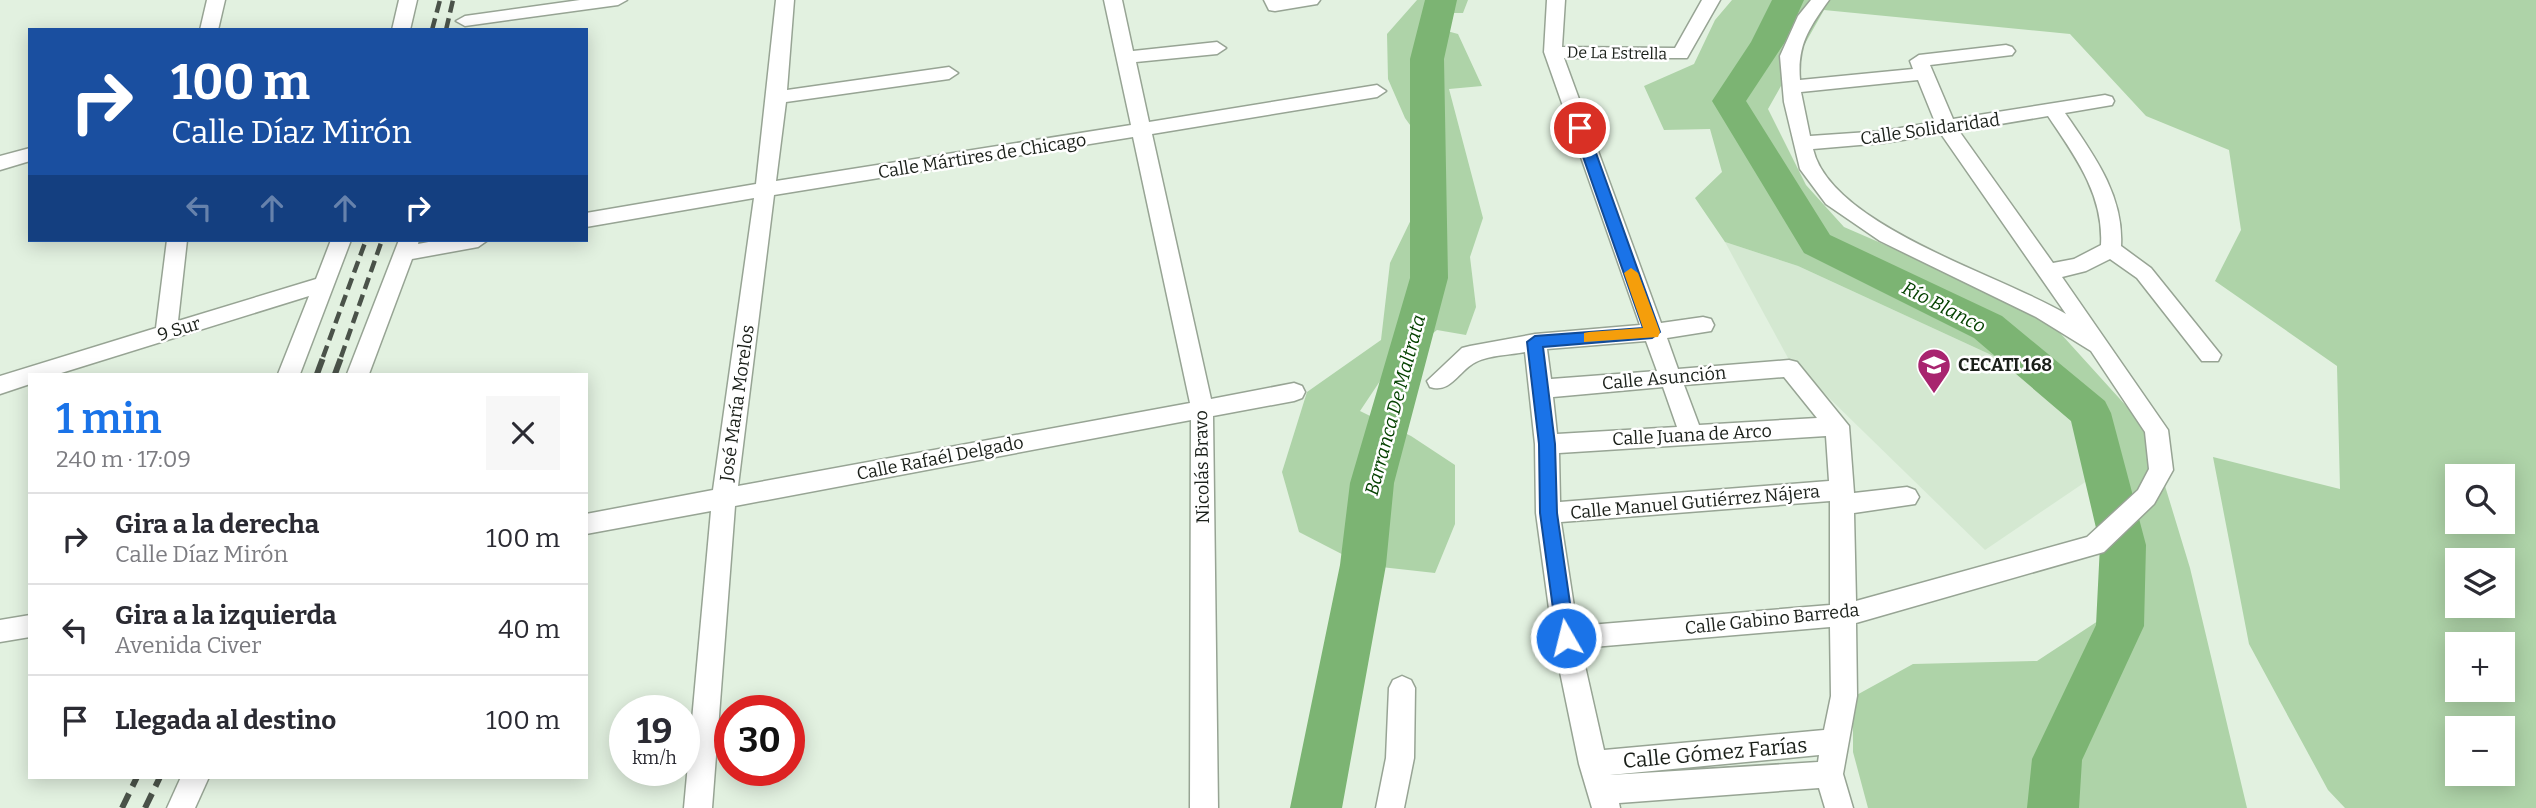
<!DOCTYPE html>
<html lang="es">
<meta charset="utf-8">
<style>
body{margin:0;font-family:Bitter,serif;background:#f7f7f7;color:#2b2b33;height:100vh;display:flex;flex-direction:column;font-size:26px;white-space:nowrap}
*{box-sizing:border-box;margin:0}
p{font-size:23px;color:#7c7c81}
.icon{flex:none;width:38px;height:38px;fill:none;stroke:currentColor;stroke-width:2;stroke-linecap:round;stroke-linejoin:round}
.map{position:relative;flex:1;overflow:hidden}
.sheet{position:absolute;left:28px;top:373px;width:560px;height:406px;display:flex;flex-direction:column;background:#fff;border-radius:0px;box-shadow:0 4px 18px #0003}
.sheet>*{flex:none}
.hud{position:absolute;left:28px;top:28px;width:560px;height:214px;border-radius:0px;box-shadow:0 4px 18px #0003;background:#1a4fa0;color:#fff;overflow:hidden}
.buttons{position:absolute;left:2445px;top:464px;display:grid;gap:14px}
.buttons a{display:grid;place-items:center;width:70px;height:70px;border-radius:0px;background:#fff;box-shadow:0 4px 18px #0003;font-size:35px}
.speed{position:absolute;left:609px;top:695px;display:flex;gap:14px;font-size:35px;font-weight:700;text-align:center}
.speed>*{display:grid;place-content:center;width:91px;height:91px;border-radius:50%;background:#fff;box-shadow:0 4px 18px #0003;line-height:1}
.speed small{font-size:18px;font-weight:400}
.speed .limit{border:10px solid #d22;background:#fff;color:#111}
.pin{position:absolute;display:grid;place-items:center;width:60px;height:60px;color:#fff;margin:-30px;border:4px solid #fff;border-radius:50%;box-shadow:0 2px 7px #0007}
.me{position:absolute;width:77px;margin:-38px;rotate:352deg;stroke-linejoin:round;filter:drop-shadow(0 0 5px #0008)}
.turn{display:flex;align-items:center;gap:24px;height:147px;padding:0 28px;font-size:32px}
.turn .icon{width:91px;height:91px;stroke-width:2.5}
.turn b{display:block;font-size:49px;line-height:60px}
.lanes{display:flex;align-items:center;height:66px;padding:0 28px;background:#0003;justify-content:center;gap:35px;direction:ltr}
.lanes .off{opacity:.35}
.round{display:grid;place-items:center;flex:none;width:74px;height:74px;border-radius:0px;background:#f7f7f7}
.summary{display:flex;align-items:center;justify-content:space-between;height:119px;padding:0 28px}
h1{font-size:42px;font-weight:600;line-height:52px;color:#1a73e8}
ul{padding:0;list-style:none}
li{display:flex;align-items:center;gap:21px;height:91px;padding:0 28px;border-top:2px solid #e1e1e2}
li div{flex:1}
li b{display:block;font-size:26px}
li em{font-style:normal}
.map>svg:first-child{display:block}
.built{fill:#d4e8d1}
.green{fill:#aed3a8;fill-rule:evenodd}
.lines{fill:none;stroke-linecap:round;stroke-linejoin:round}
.river{fill:#7cb473;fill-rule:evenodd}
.street-casing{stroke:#97a494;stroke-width:3}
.street{fill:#fff;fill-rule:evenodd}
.rail-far1{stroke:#4a5249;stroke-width:4.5;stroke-dasharray:12 6;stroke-linecap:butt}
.rail{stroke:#4a5249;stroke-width:6;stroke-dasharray:16 8;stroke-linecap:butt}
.route{fill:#1a73e8;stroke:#114b97;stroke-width:2}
.slow{fill:#f59e0b}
.labels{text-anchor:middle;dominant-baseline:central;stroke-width:5;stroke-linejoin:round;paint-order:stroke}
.far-street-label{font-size:16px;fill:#1a1f19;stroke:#fff}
.street-label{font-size:18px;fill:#1a1f19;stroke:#fff}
.poi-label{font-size:18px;font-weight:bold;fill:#1a1f19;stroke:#fff;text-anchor:start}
.water-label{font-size:19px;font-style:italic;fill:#054200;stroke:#fff}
.near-street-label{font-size:21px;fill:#1a1f19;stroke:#fff}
</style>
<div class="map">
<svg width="2536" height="808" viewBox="0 0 2536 808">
<rect width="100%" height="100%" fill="#e2f1e0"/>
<polygon class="built" points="1725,242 1798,266 2000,359 2083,431 2100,472 1985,550 1788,358"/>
<g class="green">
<polygon points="1417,0 1468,0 1463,13 1446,13 1436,28 1458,34 1482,86 1449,89 1483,218 1470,257 1476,307 1466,335 1437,330 1388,369 1360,411 1411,436 1455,465 1455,524 1435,573 1363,565 1299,532 1282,472 1307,392 1381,340 1390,263 1438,164 1405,118 1388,79 1387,34"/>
<path d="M1732,0h804v808h-191l-17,-18 -79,-146 -36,-187 127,32 -3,-123 -122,-85 26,-51 -12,-80 -83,-34 -76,-82 -246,-24 -56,99 38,76 38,42 198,86 106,117 42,138 57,240h-379l-15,-56v-55l60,-33 124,-3 61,-40 16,-118 -31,-72 -83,-72 -202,-93 -73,-24 -30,-44 27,-26 -12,-43 -46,1 -20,-44 50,-22 21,-44zM2457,476h45v46h-45zM2457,560h45v46h-45zM2457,644h45v46h-45zM2457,728h45v46h-45z"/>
</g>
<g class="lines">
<g class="river">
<polygon points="1425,0 1457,0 1444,59 1448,278 1394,483 1386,565 1342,808 1290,808 1340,565 1350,483 1410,278 1410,59"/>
<polygon points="1772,0 1804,0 1785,42 1746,101 1830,235 2002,316 2105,401 2111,413 2146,545 2144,626 2082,760 2079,808 2027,808 2032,759 2096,625 2100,545 2071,421 1974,338 1804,253 1712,101 1751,42"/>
</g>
<g class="street-casing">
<g id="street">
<polygon points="207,0 225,0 218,30 200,30"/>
<polygon points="399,0 417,0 410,30 392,30"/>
<polygon points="580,0 627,0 618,5 465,26 456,21 465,16"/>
<path d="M776,0h18l-7,90 162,-23 9,6 -9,6 -163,23 -10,79 355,-56 -27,-125h18l11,51 84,-9 9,6 -9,6 -81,8 13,60 228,-37 9,6 -9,6 -225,37 59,265 83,-16 8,3 3,6 -3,6 -8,3 -81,15 5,392h-28l1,-388 -456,86 -23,302h-28l27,-297 -125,23v-20l127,-24 41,-292 -168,29v-14l170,-29zM1133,137l57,266 -452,83 36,-291z"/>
<polygon points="1264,0 1320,0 1317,4 1275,11 1269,10"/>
<path d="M1547,0h18l-3,47 113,1 27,-48h18l-33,58h-123l97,265 42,-6 8,2 3,6 -3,6 -44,7 11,31 111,-9 8,2 52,64 5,67 53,-6 8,3 4,7 -4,7 -61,9 2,88 231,-64 51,-47 11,-21 -4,-37 -54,-81 -55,-34 -156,-76 -54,-37 -26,-35 -16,-67 -4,-46 18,-40 13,-16h18c-20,28 -32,45 -29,80l113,-11 -3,-8 9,-6 87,-10 6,2 3,4 -3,4 -82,10 23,54 152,-24 7,2 2,4 -2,4 -47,8c28,41 59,82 56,133l30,22 70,87 -3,6h-16l-65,-83 -27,-19 -24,12 -24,6 106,153 5,40 -19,34 -50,48 -248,71 1,73 -14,78 10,34h-28l-6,-20 -200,15 1,5h-28l-13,-44 -26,-126 -17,-125 -1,-69 -10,-92c-14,3 -36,3 -49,10 -17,8 -25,32 -46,25l-3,-6 35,-33 8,-2 65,-12 105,-9 -96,-273zM1918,80l17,42 -52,9 -73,5 -9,-44zM2048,116c27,40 56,79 53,129l-27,14 -21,4 -94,-132zM1941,134l125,180c-65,-39 -235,-88 -253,-165l70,-6zM1646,341l11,30 -106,8 -4,-30zM1784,377l33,41 -118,7 -15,-40zM1663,387l14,40 -120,7 -4,-37zM1826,436l3,45 -269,21 -1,-49zM1830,501v104l-253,21 -16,-104zM1830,627l1,69 -7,34 -220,20 -23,-102zM1819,755l-1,7 -208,13z"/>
<polygon points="30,148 30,161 0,170 0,156"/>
<polygon points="167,240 187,240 178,321 316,279 331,240 351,240 300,374 278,374 309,296 58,374 30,374 30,384 0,394 0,376 156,328"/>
<polygon points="399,240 419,240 418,244 439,240 488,240 478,247 412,259 369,374 347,374"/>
<polygon points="30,615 30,637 0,642 0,620"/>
<polygon points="1402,676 1411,680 1415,688 1414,758 1404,808 1376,808 1386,758 1389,688 1393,680"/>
<polygon points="181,777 209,777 195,808 167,808"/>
</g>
</g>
<use href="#street" class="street"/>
<g class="rail-far1">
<polyline points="432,30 440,0"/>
<polyline points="446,30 453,0"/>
<polyline points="323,357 366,240"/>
<polyline points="341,357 382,240"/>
</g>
<g class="rail">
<polyline points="317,374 324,355"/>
<polyline points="335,374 342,355"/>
<polyline points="122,808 137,777"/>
<polyline points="145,808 160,777"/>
</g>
</g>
<polygon class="route" points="1580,124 1587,128 1660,332 1652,338 1543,347 1555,444 1557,513 1575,638 1573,644 1566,646 1560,644 1557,638 1540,513 1539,444 1527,342 1535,336 1643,328 1573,128"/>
<polygon class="slow" points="1631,268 1638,273 1660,332 1658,337 1584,342 1584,333 1589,332 1643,328 1624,273"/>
<defs>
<g id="school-pin" transform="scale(1.75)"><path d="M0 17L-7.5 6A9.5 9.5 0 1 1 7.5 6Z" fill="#a8246f" stroke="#fff"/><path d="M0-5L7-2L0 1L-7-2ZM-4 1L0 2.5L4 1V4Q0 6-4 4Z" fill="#fff"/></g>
</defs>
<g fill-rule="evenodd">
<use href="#school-pin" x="1934" y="365"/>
</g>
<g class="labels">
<g class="far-street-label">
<text transform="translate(1617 53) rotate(1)">De La Estrella</text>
</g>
<g class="street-label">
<text transform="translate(1930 129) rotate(-8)">Calle Solidaridad</text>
<text transform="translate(982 156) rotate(-9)">Calle Mártires de Chicago</text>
<text transform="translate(179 329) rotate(-17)">9 Sur</text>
<text transform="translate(1664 378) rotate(-5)">Calle Asunción</text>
<text transform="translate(737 403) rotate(-82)">José María Morelos</text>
<text transform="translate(1692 435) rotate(-3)">Calle Juana de Arco</text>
<text transform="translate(940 458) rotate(-11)">Calle Rafaél Delgado</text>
<text transform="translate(1202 467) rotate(-91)">Nicolás Bravo</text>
<text transform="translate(1695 502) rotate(-5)">Calle Manuel Gutiérrez Nájera</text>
<text transform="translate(1772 619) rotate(-6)">Calle Gabino Barreda</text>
</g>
<g class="poi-label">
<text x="1958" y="365">CECATI 168</text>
</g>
<g class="water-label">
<text transform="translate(1944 307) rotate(27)">Río Blanco</text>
<text transform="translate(1395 405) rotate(-75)">Barranca De Maltrata</text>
</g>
<g class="near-street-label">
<text transform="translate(1715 753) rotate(-5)">Calle Gómez Farías</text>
</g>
</g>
</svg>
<div class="buttons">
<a><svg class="icon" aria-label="search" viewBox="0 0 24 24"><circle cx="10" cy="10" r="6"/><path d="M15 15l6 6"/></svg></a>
<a><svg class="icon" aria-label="layers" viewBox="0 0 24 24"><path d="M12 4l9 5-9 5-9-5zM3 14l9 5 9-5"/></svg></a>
<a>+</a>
<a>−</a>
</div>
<div class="speed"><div>19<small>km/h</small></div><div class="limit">30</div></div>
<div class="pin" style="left:1580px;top:128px;background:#d93025"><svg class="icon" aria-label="arrive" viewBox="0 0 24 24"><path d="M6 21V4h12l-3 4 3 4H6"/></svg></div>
<svg class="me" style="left:1566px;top:638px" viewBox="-20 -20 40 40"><circle r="17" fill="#1a73e8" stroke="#fff" stroke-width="3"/><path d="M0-11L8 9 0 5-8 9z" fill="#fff"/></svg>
<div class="hud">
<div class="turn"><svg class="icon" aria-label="right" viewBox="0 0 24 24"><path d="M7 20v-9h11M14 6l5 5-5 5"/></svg><div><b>100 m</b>Calle Díaz Mirón</div></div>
<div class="lanes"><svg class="icon off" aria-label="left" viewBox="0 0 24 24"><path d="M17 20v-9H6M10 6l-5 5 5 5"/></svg><svg class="icon off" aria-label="ahead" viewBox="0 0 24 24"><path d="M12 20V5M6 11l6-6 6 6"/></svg><svg class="icon off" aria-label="ahead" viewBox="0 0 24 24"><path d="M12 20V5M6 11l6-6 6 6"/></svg><svg class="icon" aria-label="right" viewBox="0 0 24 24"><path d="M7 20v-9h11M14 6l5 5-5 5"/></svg></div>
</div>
<section class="sheet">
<div class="summary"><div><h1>1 min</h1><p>240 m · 17:09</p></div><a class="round"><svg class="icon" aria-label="close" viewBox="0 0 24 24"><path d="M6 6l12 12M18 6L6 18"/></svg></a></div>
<ul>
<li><svg class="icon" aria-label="right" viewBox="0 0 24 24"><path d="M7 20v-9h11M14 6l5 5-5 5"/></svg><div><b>Gira a la derecha</b><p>Calle Díaz Mirón</p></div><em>100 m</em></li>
<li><svg class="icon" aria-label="left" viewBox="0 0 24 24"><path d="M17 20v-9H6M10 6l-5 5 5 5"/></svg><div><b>Gira a la izquierda</b><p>Avenida Civer</p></div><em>40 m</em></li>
<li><svg class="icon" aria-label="arrive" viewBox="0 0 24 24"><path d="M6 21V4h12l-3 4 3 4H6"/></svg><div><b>Llegada al destino</b></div><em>100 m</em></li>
</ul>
</section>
</div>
